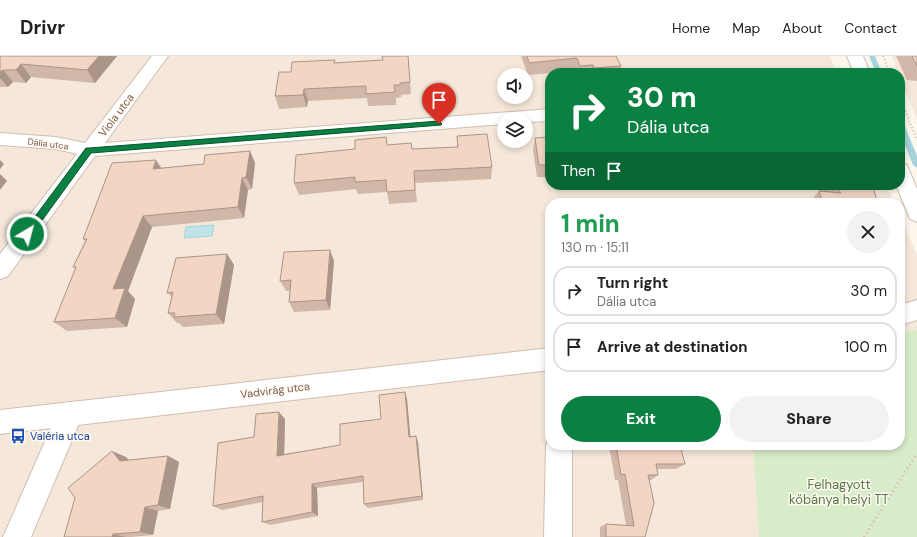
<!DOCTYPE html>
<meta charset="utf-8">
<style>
body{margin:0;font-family:"DM Sans",sans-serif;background:#f2f2f2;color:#222;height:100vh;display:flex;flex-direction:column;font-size:15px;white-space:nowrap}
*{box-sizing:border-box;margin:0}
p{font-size:13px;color:#767676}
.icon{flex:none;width:22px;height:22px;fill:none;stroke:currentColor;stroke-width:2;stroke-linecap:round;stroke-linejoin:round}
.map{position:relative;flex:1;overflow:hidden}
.drawer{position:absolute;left:545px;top:142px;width:360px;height:252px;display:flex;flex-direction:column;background:#fff;border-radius:16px;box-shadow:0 2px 6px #0003}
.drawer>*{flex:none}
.banner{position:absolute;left:545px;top:12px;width:360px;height:122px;border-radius:16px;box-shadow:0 2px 6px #0003;background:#0b8043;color:#fff;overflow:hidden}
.buttons{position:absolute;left:497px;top:12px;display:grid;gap:8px}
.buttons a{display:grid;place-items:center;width:36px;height:36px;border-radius:50%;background:#fff;box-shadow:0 2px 6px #0003;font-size:20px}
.pin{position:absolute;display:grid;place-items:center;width:34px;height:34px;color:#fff;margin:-41px -17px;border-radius:50% 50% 50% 0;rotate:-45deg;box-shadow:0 0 4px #0007}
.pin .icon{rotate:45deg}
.me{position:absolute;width:44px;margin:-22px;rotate:37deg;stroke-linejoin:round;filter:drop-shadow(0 0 3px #0008)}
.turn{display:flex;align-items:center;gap:14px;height:84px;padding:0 16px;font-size:18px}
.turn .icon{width:52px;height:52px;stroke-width:2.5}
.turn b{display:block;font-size:28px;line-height:34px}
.then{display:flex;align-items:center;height:38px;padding:0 16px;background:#0003;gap:8px;font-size:15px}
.round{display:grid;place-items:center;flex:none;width:42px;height:42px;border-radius:21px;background:#f2f2f2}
.head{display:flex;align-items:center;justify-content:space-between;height:68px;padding:0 16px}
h1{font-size:24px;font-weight:800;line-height:30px;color:#1e9e55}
.button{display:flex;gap:8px;margin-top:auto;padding:8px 16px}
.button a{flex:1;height:46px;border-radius:24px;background:#0b8043;color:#fff;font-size:16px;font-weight:800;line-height:46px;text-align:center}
.button a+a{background:#f2f2f2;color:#222}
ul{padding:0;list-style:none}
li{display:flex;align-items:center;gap:12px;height:50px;margin:0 8px 6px;padding:0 8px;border:2px solid #e0e0e0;border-radius:16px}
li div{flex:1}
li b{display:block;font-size:15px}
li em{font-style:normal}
header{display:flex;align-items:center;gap:24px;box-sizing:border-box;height:56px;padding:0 20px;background:#fff;border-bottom:1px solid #e0e0e0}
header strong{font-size:19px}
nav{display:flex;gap:22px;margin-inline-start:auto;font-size:14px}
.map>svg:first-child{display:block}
.residential{fill:#f5e8da;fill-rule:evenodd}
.green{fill:#d8ecc9}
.water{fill:#bfe3e8;stroke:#a5d3da}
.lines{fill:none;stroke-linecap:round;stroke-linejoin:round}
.stream{fill:#a5d3da;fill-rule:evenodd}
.minor-casing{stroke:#d1beb0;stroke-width:2}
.tertiary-casing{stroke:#d1beb0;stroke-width:2}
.path-far1{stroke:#d9b8a5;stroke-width:2;stroke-dasharray:1 2.5;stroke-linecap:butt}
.path{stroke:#d9b8a5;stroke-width:3;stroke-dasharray:1 3.5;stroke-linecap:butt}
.minor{fill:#fff;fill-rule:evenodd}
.tertiary{fill:#fff;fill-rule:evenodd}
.wall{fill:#d1b7a8}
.shaded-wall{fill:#aa9588}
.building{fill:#f3d5c3;stroke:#aa9588}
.route{fill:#0b8043;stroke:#07532c}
.labels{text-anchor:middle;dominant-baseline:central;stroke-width:3;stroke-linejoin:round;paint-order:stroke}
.far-street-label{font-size:9px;fill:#7a5c4d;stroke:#fffaf3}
.street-label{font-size:11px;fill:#7a5c4d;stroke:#fffaf3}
.transit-label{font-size:11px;fill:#164399;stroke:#fffaf3;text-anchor:start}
.near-park-label{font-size:13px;fill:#537a41;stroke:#fffaf3}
</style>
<header>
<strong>Drivr</strong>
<nav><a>Home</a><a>Map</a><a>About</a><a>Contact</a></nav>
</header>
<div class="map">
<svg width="917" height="481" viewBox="0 0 917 481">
<rect width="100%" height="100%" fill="#fdf6ec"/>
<g class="residential">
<path d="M0,0h830l7,17h-287v112h336l8,18h-344v242h203l6,92h-759zM504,19h22v22h-22zM504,63h22v22h-22z"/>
<polygon points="892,0 917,0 917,64 900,21 900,17 898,17"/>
<polygon points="900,160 917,199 917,274 900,276"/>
</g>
<polygon class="green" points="917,274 917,481 759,481 753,389 900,389 900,276"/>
<polygon class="water" points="214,169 212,180 184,182 186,171"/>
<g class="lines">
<g class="stream">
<polygon points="869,0 875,0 882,17 876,17"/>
<polygon points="900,66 904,68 917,100 917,112 913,109 900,77"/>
</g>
<g class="minor-casing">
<g id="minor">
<polygon points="152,0 168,0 105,87 550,53 550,65 526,66 526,63 504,63 504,68 95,100 8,220 0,223 0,198 77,98 56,93 0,89 0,77 56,81 85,87"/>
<polygon points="70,346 79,349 83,358 31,481 3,481 61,349"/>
<polygon points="550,380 550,389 572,389 572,481 544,481 546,389"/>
</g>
</g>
<g class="tertiary-casing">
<g id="tertiary">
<polygon points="847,0 863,0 870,17 854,17"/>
<polygon points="900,107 907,109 917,133 917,166 910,163 896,129 900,129"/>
<polygon points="917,244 917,264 900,269 900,249"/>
<polygon points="550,292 550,314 0,378 0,354"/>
</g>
</g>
<g class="path-far1">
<polyline points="883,0 890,17"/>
<polyline points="900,42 917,84"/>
</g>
<polyline class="path" points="864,481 917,397"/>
<use href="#minor" class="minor"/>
<use href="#tertiary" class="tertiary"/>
</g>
<g class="wall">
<polygon points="0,0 117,0 95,27 31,21 26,27 13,26 8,31 0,31"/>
<polygon points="408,0 411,38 401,39 401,41 396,42 396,49 368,50 367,42 308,45 307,51 279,53 275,40 291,16 335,7 383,4"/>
<polygon points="521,0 616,0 621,10 619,17 575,17 574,15 528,19"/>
<polygon points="896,0 917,0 917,25 907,24"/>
<polygon points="457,80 492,111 491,123 415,127 417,146 389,148 387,136 358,138 356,133 299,139 294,127 355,93 387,89 412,93 457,91"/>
<polygon points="550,81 550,121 537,121 533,94 535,82"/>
<polygon points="250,95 255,107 252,133 248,134 244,162 152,171 128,235 135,243 127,271 67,275 54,266 76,213 73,211 85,185 83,183 161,112 204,108"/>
<polygon points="814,129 872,129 878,147 809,147 819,135"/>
<polygon points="227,198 234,209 224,268 183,271 179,267 177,267 168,257 172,241 167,237"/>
<polygon points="334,205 330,254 294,256 289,246 290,235 286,235 280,225"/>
<polygon points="405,336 407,343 410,381 418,386 423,444 368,452 364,448 363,426 317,432 318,460 270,469 262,466 263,446 222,454 213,450 254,381 285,363 284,398 340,389 381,363"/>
<polygon points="609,389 680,389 685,408 676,413 657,413 658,419 651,424 649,424 645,481 600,481 600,471 606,468 626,469 618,424 615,424"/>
<polygon points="168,400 179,406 170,453 158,455 153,479 131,481 64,481 75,442 126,401 128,404"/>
</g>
<g class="shaded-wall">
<polygon points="99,0 117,0 95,27 87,14"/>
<polygon points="21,8 31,21 26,27 16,14"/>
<polygon points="3,14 13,26 8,31 0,22 0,16"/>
<polygon points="304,33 308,45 307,51 303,39"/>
<polygon points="250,95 255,107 252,133 246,121"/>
<polygon points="0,104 4,108 0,113"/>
<polygon points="156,104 164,116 153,113"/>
<polygon points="0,118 7,125 0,134"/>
<polygon points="242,122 248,134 244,162 238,151"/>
<polygon points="143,160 152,171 128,235 135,243 127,271 115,262 113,233"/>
<polygon points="330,194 334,205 330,254 326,244"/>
<polygon points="227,198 234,209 224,268 216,258"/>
<polygon points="405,336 407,343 411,387 409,381"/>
<polygon points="279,356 285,363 284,405 277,400"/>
<polygon points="416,380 418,386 423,444 422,440"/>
<polygon points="112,395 126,401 133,410 120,405"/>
<polygon points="168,400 179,406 170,453 158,449"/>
<polygon points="312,428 317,432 318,460 312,456"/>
<polygon points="145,451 158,455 153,479 140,476"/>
<polygon points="113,478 126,481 112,481"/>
</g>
<g class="building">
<polygon points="0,0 99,0 87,14 21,8 16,14 3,14 0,16"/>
<polygon points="382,0 408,0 410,26 400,27 400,29 394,29 395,36 366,38 366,30 304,33 303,39 275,40 279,16 291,16 292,6 335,4 334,7 383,4"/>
<polygon points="527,0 616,0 621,10 594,12 593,9 580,10 577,2 529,7"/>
<polygon points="912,0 917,0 917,10"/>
<polygon points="487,78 492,111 414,115 415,134 387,136 386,124 355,126 355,121 294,127 296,99 355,93 355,84 386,81 387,89 411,87 412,93 458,91 457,80"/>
<polygon points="550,81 550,109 539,109 535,82"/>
<polygon points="250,95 246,121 242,122 238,151 143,160 113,233 125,232 115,262 54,266 76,211 73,211 87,183 83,183 112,107 156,104 153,113 204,108 205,99"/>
<polygon points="834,129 872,129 878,147 823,147 819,135 841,137"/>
<polygon points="745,144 747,147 706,147"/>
<polygon points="330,194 326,244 289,246 291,224 280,225 284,196"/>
<polygon points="227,198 216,258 174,261 175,257 168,257 173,236 167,237 176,202"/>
<polygon points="405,336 409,381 416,380 422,440 364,448 363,420 312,428 312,456 262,466 263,440 213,450 218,387 254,381 256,358 279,356 277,400 340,389 340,368 381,363 379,339"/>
<polygon points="616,389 680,389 685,408 656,408 658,419 648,419 654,447 645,481 606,481 606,468 634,470 625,418 621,419"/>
<polygon points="112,395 120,405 168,400 158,449 145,451 140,476 113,478 112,481 64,481 75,442 68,432"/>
</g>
<polygon class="route" points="439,65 442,68 441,69 91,97 30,181 24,181 22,178 86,92 89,92"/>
<defs>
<g id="bus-bare" transform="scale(1.2)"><path d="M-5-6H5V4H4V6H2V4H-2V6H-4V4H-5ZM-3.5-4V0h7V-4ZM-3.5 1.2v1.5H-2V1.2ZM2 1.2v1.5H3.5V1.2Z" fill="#1a4fb4" stroke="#fffaf3" stroke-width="2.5" paint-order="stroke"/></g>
</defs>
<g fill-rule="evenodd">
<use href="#bus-bare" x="18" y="380"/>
</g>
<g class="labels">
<g class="far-street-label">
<text transform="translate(48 88) rotate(7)">Dália utca</text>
</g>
<g class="street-label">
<text transform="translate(116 59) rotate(-53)">Viola utca</text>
<text transform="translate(275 334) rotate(-7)">Vadvirág utca</text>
</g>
<g class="transit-label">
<text x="30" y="380">Valéria utca</text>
</g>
<g class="near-park-label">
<text x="839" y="428">Felhagyott<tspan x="839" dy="15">kőbánya helyi TT</tspan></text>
</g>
</g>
</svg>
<div class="buttons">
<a><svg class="icon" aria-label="sound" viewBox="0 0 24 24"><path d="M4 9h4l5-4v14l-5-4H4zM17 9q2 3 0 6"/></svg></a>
<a><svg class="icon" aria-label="layers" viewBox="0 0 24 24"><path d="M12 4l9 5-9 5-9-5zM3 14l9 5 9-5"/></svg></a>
</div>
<div class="pin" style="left:439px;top:68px;background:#d93025"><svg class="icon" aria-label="arrive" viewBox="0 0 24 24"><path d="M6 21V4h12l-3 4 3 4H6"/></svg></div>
<svg class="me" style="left:27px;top:178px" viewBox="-20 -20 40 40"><circle r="17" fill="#0b8043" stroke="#fff" stroke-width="3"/><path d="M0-11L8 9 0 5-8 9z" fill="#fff"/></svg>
<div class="banner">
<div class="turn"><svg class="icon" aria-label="right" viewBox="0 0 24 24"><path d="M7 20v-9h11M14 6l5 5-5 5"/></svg><div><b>30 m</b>Dália utca</div></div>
<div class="then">Then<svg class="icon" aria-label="arrive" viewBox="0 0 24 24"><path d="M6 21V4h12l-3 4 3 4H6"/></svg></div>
</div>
<section class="drawer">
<div class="head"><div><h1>1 min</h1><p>130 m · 15:11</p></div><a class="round"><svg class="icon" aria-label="close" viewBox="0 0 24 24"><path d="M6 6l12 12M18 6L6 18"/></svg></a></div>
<ul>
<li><svg class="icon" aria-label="right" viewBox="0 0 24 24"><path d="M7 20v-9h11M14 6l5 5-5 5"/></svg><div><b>Turn right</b><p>Dália utca</p></div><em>30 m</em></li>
<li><svg class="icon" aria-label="arrive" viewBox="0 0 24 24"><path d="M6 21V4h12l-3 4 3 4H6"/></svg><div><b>Arrive at destination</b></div><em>100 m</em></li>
</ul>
<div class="button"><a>Exit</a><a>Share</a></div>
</section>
</div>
